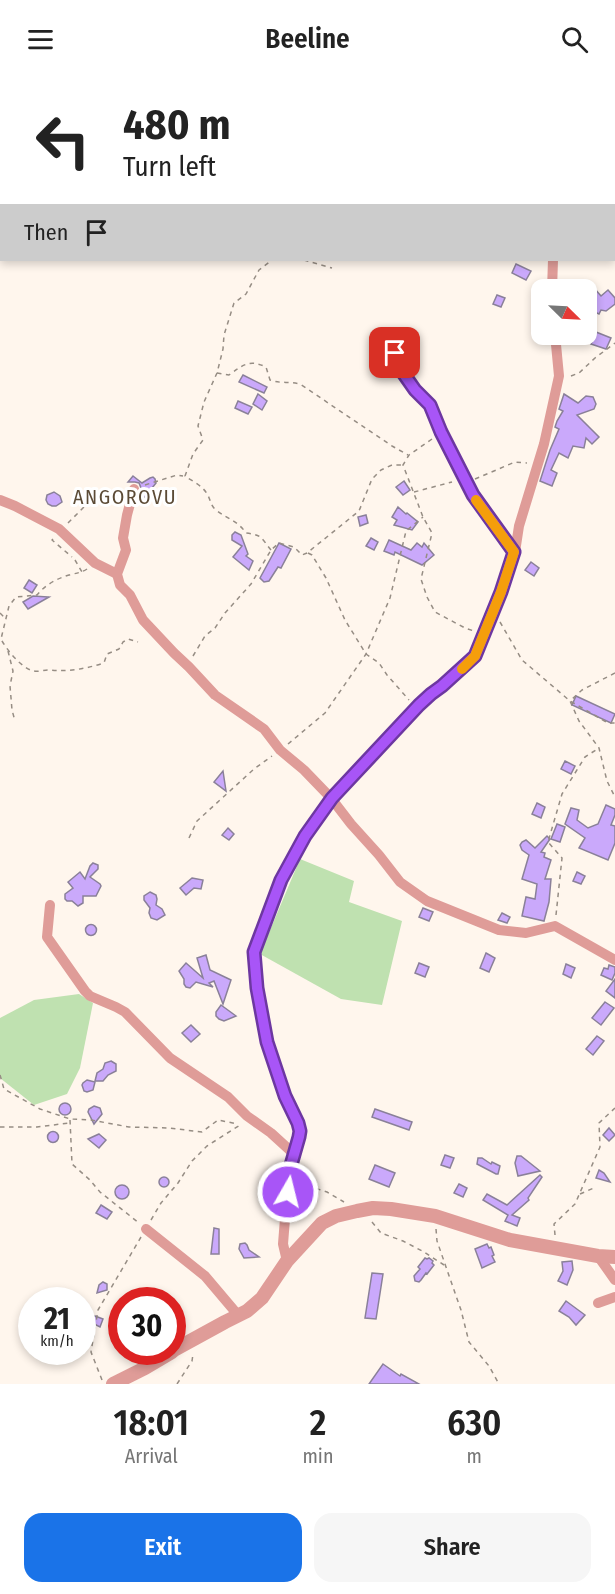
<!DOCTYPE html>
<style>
body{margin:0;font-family:"Fira Sans Condensed",sans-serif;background:#f6f6f6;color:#222;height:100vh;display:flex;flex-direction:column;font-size:22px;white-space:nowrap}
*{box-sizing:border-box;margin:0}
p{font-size:20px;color:#767676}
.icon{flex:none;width:33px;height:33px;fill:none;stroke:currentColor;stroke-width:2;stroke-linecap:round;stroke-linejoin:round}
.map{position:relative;height:1306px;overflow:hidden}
.panel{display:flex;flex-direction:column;background:#fff;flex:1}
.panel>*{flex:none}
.hud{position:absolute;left:0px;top:0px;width:615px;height:183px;box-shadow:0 3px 9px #0003;background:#fff;color:#222;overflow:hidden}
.needle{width:39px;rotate:114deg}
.fabs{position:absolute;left:531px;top:201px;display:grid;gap:12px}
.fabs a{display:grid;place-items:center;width:66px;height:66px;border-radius:12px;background:#fff;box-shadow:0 3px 9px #0003;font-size:30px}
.speed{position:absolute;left:18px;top:1209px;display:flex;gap:12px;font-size:30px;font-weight:700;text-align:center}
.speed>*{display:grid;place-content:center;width:78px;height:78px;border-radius:50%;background:#fff;box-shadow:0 3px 9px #0003;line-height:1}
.speed small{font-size:15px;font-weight:400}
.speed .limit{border:9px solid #d22;background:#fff;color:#111}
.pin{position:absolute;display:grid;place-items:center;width:51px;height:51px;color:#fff;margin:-26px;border-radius:12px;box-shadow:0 3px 9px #0006}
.me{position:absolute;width:66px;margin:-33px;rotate:8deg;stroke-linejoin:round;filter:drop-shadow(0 0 4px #0008)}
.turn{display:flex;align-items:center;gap:21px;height:126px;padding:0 24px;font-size:27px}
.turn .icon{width:78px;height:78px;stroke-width:2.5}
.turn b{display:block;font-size:42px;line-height:51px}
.then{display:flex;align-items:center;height:57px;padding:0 24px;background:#0003;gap:12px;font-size:22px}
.eta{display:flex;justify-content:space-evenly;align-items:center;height:102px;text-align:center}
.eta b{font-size:36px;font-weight:600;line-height:42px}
.action{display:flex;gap:12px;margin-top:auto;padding:12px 24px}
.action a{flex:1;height:69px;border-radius:18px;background:#1a73e8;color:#fff;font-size:24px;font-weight:600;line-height:69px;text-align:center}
.action a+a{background:#f6f6f6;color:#222}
header{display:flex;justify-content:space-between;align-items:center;height:78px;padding:0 24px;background:#fff;font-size:27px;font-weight:600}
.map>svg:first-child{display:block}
.green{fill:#bfe1b0}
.building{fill:#caa9fb;stroke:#8a8099;stroke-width:1.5}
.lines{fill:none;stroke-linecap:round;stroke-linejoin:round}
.path{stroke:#968d84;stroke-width:1.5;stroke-dasharray:4.5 4.5;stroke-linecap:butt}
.minor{stroke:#df9c98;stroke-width:10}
.tertiary{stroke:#df9c98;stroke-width:14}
.route-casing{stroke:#6d37a1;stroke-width:15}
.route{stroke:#a855f7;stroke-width:10}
.slow{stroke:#f59e0b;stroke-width:10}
.labels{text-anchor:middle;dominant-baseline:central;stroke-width:6;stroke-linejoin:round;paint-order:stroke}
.quarter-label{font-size:20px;letter-spacing:1.5px;fill:#5c4b36;stroke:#fff}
</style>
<header><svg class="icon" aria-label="menu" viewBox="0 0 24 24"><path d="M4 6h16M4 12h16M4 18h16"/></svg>Beeline<svg class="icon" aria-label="search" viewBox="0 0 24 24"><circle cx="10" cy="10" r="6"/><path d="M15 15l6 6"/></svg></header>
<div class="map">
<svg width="615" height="1306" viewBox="0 0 615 1306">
<rect width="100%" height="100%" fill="#fff6ed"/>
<g class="green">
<polygon points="300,781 354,803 349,824 402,843 382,927 341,921 260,876"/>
<polygon points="79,916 93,925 80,990 67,1016 34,1027 0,1000 0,940 34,922"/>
</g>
<g class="building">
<polygon points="516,186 531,193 526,202 512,195"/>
<polygon points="586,208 594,210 601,218 608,212 615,220 615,226 606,233 601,232 599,236 586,230"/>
<polygon points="497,217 505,220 501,229 493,226"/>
<polygon points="596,254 611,260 606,271 591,266"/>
<polygon points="243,297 267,309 264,315 239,304"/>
<polygon points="258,316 267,323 262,332 253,326"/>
<polygon points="564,316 578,325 586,318 593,319 596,326 594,331 577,337 599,359 592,366 586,360 584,370 573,368 568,380 559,375 551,392 557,395 552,408 540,403 550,372 559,351 555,349 557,343 563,333 559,331"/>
<polygon points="238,323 252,329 248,336 235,330"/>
<polygon points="133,398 142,405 150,400 153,399 155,401 156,405 152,410 151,418 147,419 144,419 141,415 141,410 139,405 135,404 128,404"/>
<polygon points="404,403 410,412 403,417 396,409"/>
<polygon points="54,414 60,418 62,424 56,428 52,428 48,426 46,422 47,417"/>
<polygon points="398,429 406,436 407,435 418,444 412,452 394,447 397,442 392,439"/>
<polygon points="366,437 368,445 360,448 358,439"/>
<polygon points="235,454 241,457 248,476 246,478 253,483 249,492 233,479 242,468 232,462 232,457"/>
<polygon points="371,460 378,464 374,472 366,468"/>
<polygon points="389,462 411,472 417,465 422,469 424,465 434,477 422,487 395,474 394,477 384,473"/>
<polygon points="279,465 291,471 281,490 278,489 269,503 264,504 260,500"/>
<polygon points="531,484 539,490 534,498 525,492"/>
<polygon points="29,502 37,507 32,515 24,510"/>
<polygon points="33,518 49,519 28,531 23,524"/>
<polygon points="576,618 615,636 611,645 572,627"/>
<polygon points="565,683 575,688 571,696 561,691"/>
<polygon points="223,693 226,713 214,704"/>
<polygon points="537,725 545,729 541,740 532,736"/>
<polygon points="606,727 615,731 615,737 611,747 615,748 615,765 608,782 579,770 585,760 565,746 571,730 579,732 577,742 588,750 598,746"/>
<polygon points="557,746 565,749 560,764 551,761"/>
<polygon points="228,750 234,756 229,762 222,757"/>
<polygon points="547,758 550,761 541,774 545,775 544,779 551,782 545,801 551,801 549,824 544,843 522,838 526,819 535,821 537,806 522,801 529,777 522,772 520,767 522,764 526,762 535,770"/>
<polygon points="93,785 98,787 98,791 90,799 100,806 101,808 96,818 83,818 83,825 78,828 72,823 67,823 65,821 65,816 73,810 68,804 80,794 85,801 90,788"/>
<polygon points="577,794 585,798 581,806 573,803"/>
<polygon points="192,800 203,802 201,811 194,810 186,817 180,810"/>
<polygon points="150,814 156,817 157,821 156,827 162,831 165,837 157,842 151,840 149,835 150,830 144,822 144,818"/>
<polygon points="423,830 433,834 429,843 419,839"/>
<polygon points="502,835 510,839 507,845 498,842"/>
<circle cx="91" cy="852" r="5.5"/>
<polygon points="486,875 495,880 489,894 480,890"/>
<polygon points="206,877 210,892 231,902 223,926 214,903 209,905 213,909 196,904 190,910 186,909 184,906 184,901 179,893 186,885 203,900 197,880"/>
<polygon points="419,885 429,889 425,899 415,895"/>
<polygon points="566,886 575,890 571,900 563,896"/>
<polygon points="609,887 615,889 615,895 612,902 601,897 604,890 608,891"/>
<polygon points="615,901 615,920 606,913"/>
<polygon points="605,924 614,930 601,947 592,940"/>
<polygon points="221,927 236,938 224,943 219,941 216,938 216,934"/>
<polygon points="191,947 200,956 191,964 182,955"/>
<polygon points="597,958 604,963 593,977 586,971"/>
<polygon points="111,983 116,986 116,993 108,997 103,1003 95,1003 97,995 103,991 105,985"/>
<polygon points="87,1002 95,1004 93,1012 87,1014 84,1013 82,1007 83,1005"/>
<circle cx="65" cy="1031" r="6"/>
<polygon points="94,1028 100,1030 102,1036 94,1046 88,1034 89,1031"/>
<polygon points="375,1031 412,1044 409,1052 372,1039"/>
<polygon points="609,1050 615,1057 609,1063 603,1057"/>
<circle cx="53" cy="1059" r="5.5"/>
<polygon points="99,1056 106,1062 99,1070 88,1061"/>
<polygon points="445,1077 454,1080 450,1090 441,1087"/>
<polygon points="517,1078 521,1078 540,1093 518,1098 515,1085"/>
<polygon points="478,1080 482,1080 491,1086 492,1084 500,1088 498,1096 496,1096 477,1086"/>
<polygon points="375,1087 395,1095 389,1109 369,1101"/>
<polygon points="599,1092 604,1095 610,1104 596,1100"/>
<polygon points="540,1097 542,1099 528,1120 529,1122 512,1137 520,1140 517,1148 505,1143 508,1137 483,1122 487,1116 507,1127"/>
<circle cx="164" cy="1104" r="5"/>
<polygon points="459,1106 467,1110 463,1119 454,1115"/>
<circle cx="122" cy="1114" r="7"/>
<polygon points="101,1127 112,1134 107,1141 96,1135"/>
<polygon points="214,1150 219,1151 219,1176 211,1176"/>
<polygon points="245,1165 247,1167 249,1172 259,1179 244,1180 239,1171 240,1166"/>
<polygon points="487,1166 489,1170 491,1169 494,1177 492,1178 495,1184 482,1190 475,1171"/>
<polygon points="425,1180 427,1181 429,1180 433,1183 432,1185 434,1187 427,1196 426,1195 421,1202 419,1204 415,1203 414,1198 420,1191 418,1189"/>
<polygon points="572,1183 573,1192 567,1207 558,1203 563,1193 562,1184"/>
<polygon points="372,1195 383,1196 376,1241 365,1240"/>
<polygon points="103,1204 107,1206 107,1212 97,1215 99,1207"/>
<polygon points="566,1223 585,1237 576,1247 569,1239 559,1233"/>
<polygon points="95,1238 103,1241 100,1249 92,1245"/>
<polygon points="383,1286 400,1298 401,1296 419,1306 369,1306"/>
</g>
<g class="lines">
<g class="path">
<polyline points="298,2 299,0"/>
<polyline points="304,182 332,190"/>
<path d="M217,295l12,2c14,-10 20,-16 37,-8l4,13c11,4 18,1 30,4l92,62 16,9"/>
<polyline points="571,298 579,295 595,280 615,265"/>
<polyline points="432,361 409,377 403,387 423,439 432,455 421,501 427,519 435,534 465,550 474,553"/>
<polyline points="475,401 515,384 527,385"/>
<polyline points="145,407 177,397 183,398"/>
<polyline points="414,414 452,404"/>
<polyline points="68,445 85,428 96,423 120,416"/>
<polyline points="53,461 52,462 72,479"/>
<path d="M271,472c-10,-12 -8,-15 -25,-17 -9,-13 -19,-14 -30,-23 -6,-5 -5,-10 -9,-16 -4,-8 -15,-13 -22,-18l8,-22 10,-14 -5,-14 6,-24 13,-29 6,-24 1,-14 10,-32 12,-9 13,-24 13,-10"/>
<polyline points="308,475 312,477 326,500 345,542 366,576 379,585 387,597 409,622"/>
<polyline points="75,482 82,494"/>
<path d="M87,491c-6,4 -11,4 -18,6 -13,4 -24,10 -32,20l-21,2 -7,9 -8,33c5,10 21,30 33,32 5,1 10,-1 14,-1 20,2 37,-1 56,-7l3,-9 12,-5 4,-7 5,-3 10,3"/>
<polyline points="0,535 6,541"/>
<polyline points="500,544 522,582 570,623 608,645 615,645"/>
<polyline points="8,573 13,593 10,608 12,632 15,643"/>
<polyline points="193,578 205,558 215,550 225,535 251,506 271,472 279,465 294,469 302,477 307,475 359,433 372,401 381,392 392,387 403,387"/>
<polyline points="615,595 582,612 570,623 579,643 599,670 607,703 615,719"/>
<polyline points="288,666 325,635 366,576 390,520 406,453 423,439"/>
<polyline points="189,760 197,743 254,691 272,678"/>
<polyline points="556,837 562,780 548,764 562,716 585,679 599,670"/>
<polyline points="0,997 4,1011 40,1031 70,1041 91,1042 129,1049 169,1050 202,1054 218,1042 238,1046"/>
<polyline points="70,1042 72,1086 90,1102 100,1114 139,1145"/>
<polyline points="0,1049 37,1049 69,1045"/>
<polyline points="299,1105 327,1114 344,1124"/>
<polyline points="580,1116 596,1109"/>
<polyline points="151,1142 161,1125 178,1105 192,1083 207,1068 240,1047"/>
<polyline points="372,1144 381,1155 403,1163 424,1174 444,1187"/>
<polyline points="436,1151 437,1163 461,1232 469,1264 489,1288 499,1306"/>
<polyline points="555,1157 554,1146 575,1126 600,1069 599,1045 615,1030"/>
<polyline points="102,1302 91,1274 98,1232 141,1159"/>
<polyline points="177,1306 192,1283 193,1276"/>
</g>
<g class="minor">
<polyline points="547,2 547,0"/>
<polyline points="552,212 553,182"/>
<polyline points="395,275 401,292 415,312 430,327 441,354 473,418 515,474"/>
<polyline points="134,411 127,437 123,460 126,472 117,496 120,507 130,517 143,542 174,575 189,589 215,617 264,651 280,672 304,692 331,720 351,746 379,777 400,804 427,823 499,852 526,855 555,848 615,882"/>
<polyline points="0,422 15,428 59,451 95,485 117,496"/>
<polyline points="50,827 47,859 85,913 90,918 116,929 125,934 170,980 228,1019 247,1038 271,1055 294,1076"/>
<polyline points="146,1151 205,1198 238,1237"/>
<polyline points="598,1178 615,1202"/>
<polyline points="287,1183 283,1166 286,1128 291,1087 299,1059 300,1053 298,1045 285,1018 267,964 257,910 254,874 281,802 305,758 331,720 419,627 431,616 443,608 475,578 501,514 515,474 519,448 544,366 559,298 555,256"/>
<polyline points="598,1225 615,1219"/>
</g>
<g class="tertiary">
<polyline points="172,1273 225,1244 247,1233 262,1220 287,1183 322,1145 336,1138 357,1133 373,1130 391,1131 435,1138 510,1162 598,1178 615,1179"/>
<polyline points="113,1306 145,1290 172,1274"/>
</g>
</g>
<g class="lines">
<g class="route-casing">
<polyline id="route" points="288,1114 291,1087 299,1059 300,1053 298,1045 285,1018 267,964 257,910 254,874 281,802 305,758 332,720 419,627 431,616 442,608 475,578 501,514 514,474 473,417 441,354 430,327 415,312 401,292 395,275"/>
</g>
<use href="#route" class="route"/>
<polyline class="slow" points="462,591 475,578 501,514 514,474 476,422"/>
</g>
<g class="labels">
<g class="quarter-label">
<text x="125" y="419">ANGOROVU</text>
</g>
</g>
</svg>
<div class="fabs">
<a><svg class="needle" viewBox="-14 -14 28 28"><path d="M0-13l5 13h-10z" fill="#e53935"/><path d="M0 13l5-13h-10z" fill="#767676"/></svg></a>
</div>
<div class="speed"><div>21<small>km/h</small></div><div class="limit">30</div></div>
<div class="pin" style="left:395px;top:275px;background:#d93025"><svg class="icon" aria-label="arrive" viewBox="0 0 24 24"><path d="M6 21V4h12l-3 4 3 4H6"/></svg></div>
<svg class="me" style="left:288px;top:1114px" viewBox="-20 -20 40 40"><circle r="17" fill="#a855f7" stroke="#fff" stroke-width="3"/><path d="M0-11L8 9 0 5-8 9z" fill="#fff"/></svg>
<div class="hud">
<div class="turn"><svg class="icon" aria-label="left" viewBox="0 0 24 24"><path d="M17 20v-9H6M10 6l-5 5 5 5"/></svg><div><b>480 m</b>Turn left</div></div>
<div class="then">Then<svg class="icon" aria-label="arrive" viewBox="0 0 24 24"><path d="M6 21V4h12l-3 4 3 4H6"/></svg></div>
</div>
</div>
<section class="panel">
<div class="eta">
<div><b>18:01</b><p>Arrival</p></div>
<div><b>2</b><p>min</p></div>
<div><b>630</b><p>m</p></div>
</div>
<div class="action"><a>Exit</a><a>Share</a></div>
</section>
